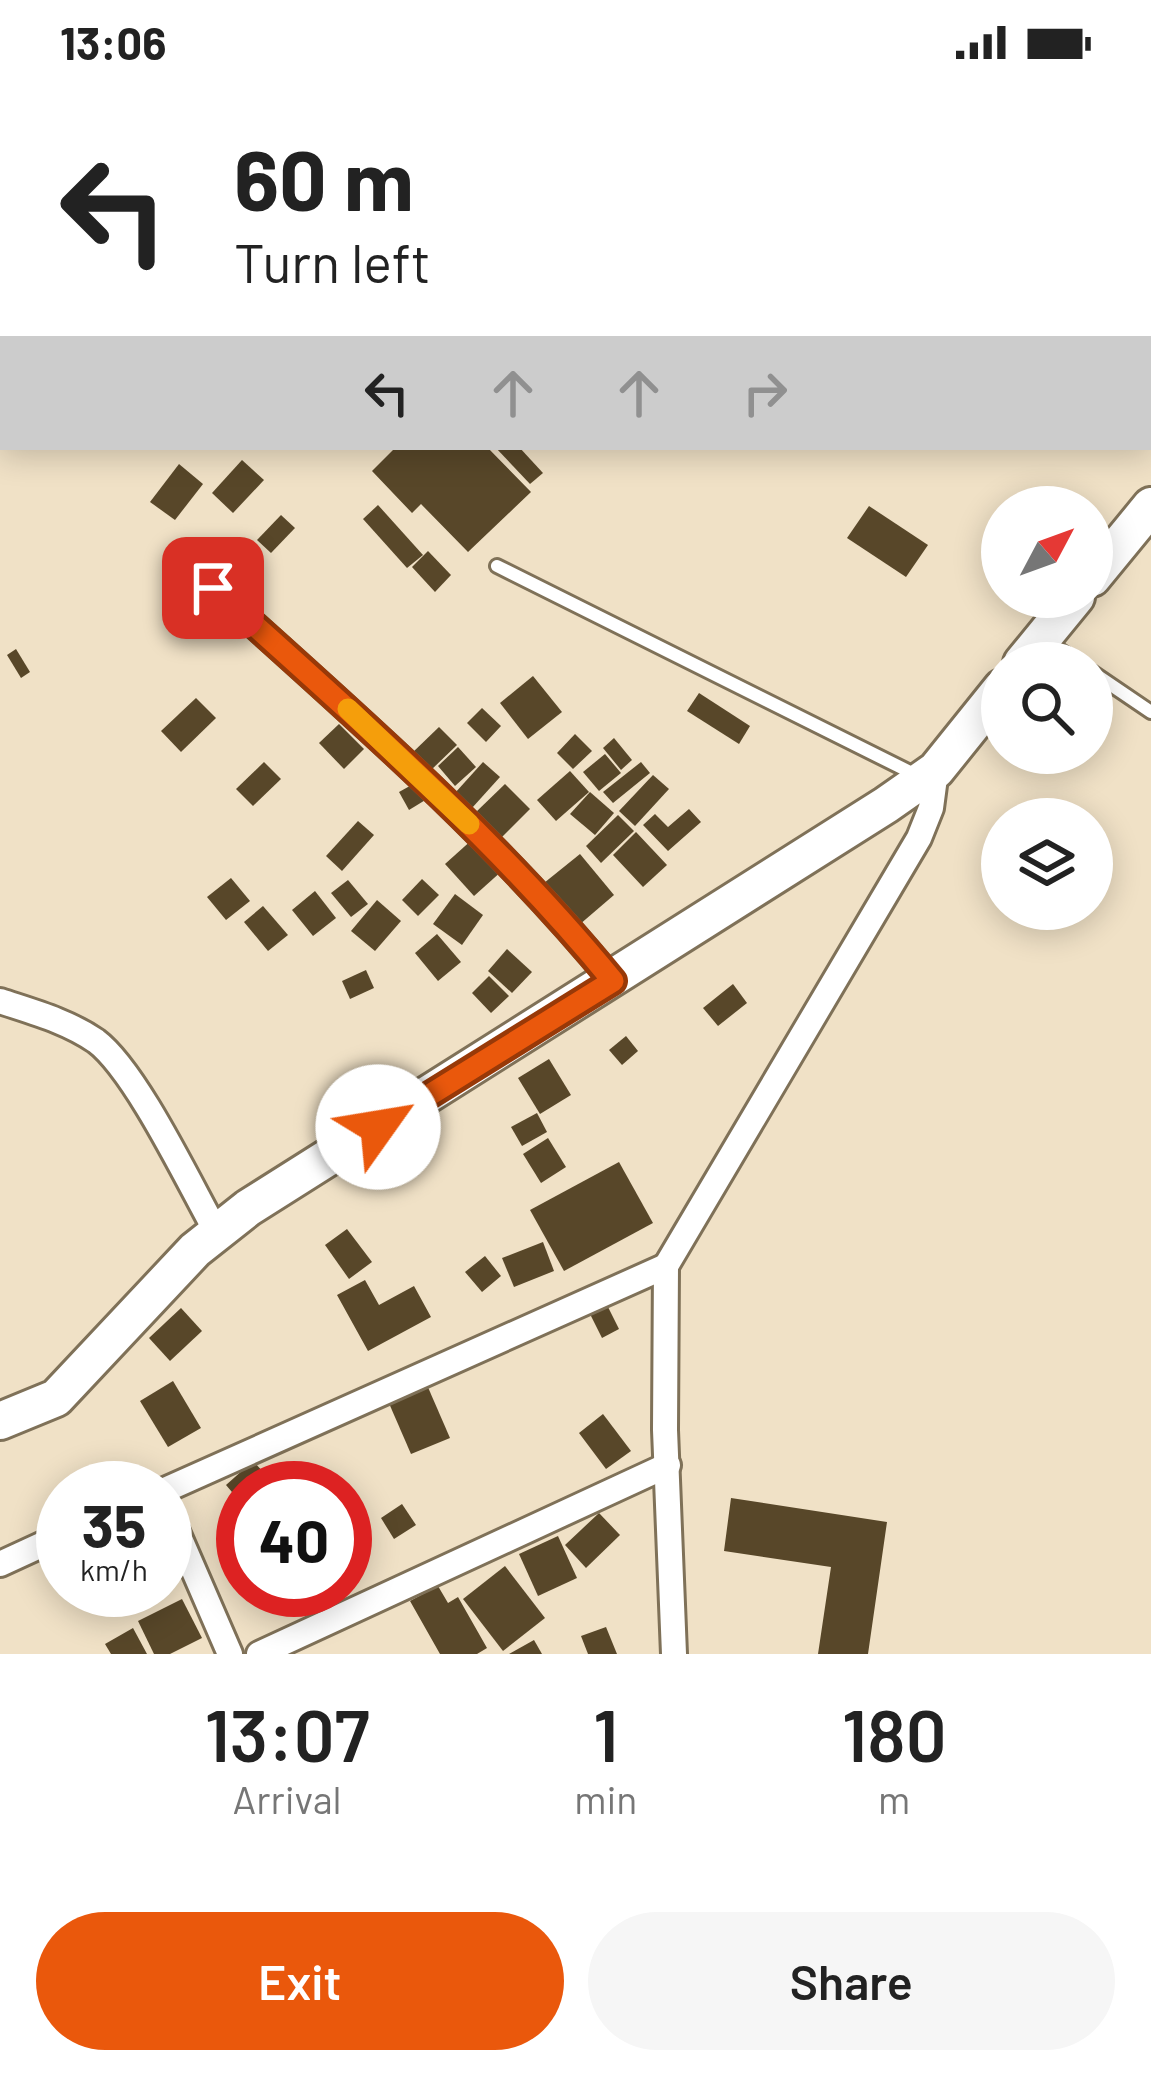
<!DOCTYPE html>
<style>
body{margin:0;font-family:Barlow,sans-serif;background:#f6f6f6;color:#222;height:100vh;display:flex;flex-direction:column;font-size:45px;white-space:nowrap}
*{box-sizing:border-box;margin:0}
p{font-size:39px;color:#767676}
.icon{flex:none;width:66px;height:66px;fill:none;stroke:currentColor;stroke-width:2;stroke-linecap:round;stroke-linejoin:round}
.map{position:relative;height:1570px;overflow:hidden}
.details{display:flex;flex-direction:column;background:#fff;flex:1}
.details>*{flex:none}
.top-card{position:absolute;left:0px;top:0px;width:1152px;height:366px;box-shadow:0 6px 30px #0003;background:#fff;color:#222;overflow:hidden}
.needle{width:78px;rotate:49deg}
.buttons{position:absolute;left:981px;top:402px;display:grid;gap:24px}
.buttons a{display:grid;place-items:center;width:132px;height:132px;border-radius:50%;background:#fff;box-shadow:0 6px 30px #0003;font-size:60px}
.speed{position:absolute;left:36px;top:1377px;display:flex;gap:24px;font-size:60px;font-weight:700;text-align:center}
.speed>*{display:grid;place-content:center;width:156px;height:156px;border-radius:50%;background:#fff;box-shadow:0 6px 30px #0003;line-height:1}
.speed small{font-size:30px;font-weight:400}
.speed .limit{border:18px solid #d22;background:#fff;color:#111}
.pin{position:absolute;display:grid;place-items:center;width:102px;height:102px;color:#fff;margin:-51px;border-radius:24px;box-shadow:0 6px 18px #0006}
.me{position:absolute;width:132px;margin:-66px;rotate:58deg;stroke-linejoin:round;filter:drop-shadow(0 0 9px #0008)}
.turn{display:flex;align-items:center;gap:42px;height:252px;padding:0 36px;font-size:54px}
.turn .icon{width:156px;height:156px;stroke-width:2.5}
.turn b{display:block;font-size:84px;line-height:102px}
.lanes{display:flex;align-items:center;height:114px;padding:0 36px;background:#0003;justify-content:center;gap:60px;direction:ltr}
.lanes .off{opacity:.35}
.eta{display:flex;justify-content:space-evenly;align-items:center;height:204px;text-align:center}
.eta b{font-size:72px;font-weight:600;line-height:84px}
.action{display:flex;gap:24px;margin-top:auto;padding:24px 36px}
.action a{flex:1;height:138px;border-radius:72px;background:#ea580c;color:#fff;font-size:48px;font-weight:600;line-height:138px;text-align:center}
.action a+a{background:#f6f6f6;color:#222}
.status{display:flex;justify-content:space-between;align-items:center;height:84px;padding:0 60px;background:#fff;direction:ltr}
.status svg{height:33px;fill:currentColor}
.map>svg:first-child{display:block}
.building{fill:#584729}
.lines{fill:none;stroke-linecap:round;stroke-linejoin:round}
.lane-casing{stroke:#7f7158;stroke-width:18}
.street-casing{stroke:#7f7158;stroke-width:30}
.secondary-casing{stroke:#7f7158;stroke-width:42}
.lane{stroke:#fff;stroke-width:12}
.street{stroke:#fff;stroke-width:24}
.secondary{stroke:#fff;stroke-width:36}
.route-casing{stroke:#983908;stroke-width:30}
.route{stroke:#ea580c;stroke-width:21}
.slow{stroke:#f59e0b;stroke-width:21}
</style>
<div class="status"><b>13:06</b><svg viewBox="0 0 49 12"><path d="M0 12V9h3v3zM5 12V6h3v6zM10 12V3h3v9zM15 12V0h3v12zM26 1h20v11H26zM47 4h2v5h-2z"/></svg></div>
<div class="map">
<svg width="1151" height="1570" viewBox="0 0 1151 1570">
<rect width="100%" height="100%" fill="#f0e1c6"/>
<g class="building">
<polygon points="396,363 487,363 531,408 468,468 421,420 412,429 372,387"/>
<polygon points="495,363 519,363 543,389 530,400"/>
<polygon points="242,376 264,396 233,429 212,409"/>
<polygon points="179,380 203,400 175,436 150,418"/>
<polygon points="378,421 423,471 407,484 363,435"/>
<polygon points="869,422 928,461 906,493 847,454"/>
<polygon points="281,431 295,444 271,469 257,456"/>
<polygon points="428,467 451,491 435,508 412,483"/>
<polygon points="16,565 30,588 21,594 7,571"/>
<polygon points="533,592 562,628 528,655 500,619"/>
<polygon points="699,609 750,642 739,660 687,627"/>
<polygon points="196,614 216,634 181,668 161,647"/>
<polygon points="482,624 501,642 486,658 467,639"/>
<polygon points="339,640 364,665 344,685 319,659"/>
<polygon points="439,643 457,661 429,688 411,670"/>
<polygon points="575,650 592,667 573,685 557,669"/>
<polygon points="614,654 632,676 621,686 603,664"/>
<polygon points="458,663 476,683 455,702 438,682"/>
<polygon points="605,670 621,689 599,707 583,688"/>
<polygon points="264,678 281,695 253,722 236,705"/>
<polygon points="483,678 500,693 472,724 455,709"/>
<polygon points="641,678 650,689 613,719 603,708"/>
<polygon points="570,687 589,708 556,737 537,716"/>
<polygon points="653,691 669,705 635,742 619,727"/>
<polygon points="417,698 427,715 409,726 399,708"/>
<polygon points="505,700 530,725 500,755 475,729"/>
<polygon points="590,708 614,729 595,751 570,730"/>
<polygon points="689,725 701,738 668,767 643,741 655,730 668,743"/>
<polygon points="618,731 634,747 601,779 586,762"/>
<polygon points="358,737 374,751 342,787 326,772"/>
<polygon points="636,748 667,781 643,803 613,771"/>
<polygon points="474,754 503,786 474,812 445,780"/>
<polygon points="580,770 614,811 579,841 544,799"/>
<polygon points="231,794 250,817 226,836 207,813"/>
<polygon points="422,795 439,811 418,832 402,816"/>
<polygon points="348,796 368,820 351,833 331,809"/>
<polygon points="315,807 336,834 313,852 292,826"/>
<polygon points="455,810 483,831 462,861 433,840"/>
<polygon points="377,816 401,837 375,867 351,847"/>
<polygon points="263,822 288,851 268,867 244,838"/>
<polygon points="437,850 461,878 438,897 415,869"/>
<polygon points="507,865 532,888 512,909 488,887"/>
<polygon points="366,886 374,904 350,915 342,897"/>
<polygon points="489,892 509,912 491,929 472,909"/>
<polygon points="733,900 747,919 718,942 703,924"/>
<polygon points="626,952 638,967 622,981 609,966"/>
<polygon points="549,975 571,1011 540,1030 518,994"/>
<polygon points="537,1029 547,1048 522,1062 511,1043"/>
<polygon points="548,1054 566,1083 541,1099 523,1070"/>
<polygon points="619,1078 653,1139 564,1187 530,1126"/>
<polygon points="347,1145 372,1178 349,1195 325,1161"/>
<polygon points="543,1158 554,1187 514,1203 502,1174"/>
<polygon points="485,1172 501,1192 482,1208 465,1188"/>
<polygon points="365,1196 379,1221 414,1202 431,1233 368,1267 337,1211"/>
<polygon points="606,1219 619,1245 602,1254 589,1228"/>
<polygon points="181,1224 202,1247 170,1277 149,1254"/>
<polygon points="173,1297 201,1344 168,1363 140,1317"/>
<polygon points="427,1301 450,1354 411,1370 388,1317"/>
<polygon points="603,1330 631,1367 606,1385 579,1349"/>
<polygon points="253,1377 278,1404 243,1404 243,1421 226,1401"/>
<polygon points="731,1414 887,1438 868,1570 818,1570 831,1483 724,1467"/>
<polygon points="402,1420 416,1441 394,1455 381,1434"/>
<polygon points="599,1429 620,1451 586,1484 565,1461"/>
<polygon points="558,1452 577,1494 538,1512 519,1470"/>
<polygon points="505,1482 545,1534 503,1567 463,1515"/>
<polygon points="438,1502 448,1519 458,1513 487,1564 477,1570 440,1570 410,1517"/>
<polygon points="182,1515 202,1554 170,1570 154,1570 138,1537"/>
<polygon points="606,1543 617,1570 588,1570 581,1552"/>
<polygon points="133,1544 147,1570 111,1570 105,1560"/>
<polygon points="534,1556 542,1570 509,1570"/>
</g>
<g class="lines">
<g class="lane-casing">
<g id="lane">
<polyline points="497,482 920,693"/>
<polyline points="1043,555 1079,579"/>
<polyline points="1092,588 1151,628"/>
</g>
</g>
<g class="street-casing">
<g id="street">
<polyline points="925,3 927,0"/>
<polyline points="1149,220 1151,221"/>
<path d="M213,504c139,125 281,248 400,393"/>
<path d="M0,917c33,11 67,20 96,40 40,30 94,144 121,192"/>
<polyline points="165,1406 666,1182"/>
<polyline points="165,1420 230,1570"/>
<polyline points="0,1480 63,1451"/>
<polyline points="259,1570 668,1381"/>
<polyline points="674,1570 665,1346 666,1182 919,754 931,724 936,686"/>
</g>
</g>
<g class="secondary-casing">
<g id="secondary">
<polyline points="1092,494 1151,422"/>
<polyline points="1022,579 1076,513"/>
<polyline points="0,1337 56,1314 195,1166 248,1124 886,721 936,686 1002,604"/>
</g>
</g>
<use href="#lane" class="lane"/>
<use href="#street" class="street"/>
<use href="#secondary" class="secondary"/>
</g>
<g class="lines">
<g class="route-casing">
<path id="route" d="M213,504c139,125 281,248 400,393l-235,146"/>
</g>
<use href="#route" class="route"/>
<polyline class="slow" points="348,625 469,740"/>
</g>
</svg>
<div class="buttons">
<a><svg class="needle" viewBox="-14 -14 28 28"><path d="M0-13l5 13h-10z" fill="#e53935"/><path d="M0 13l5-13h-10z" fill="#767676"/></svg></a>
<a><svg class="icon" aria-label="search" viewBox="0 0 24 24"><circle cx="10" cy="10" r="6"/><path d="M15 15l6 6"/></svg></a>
<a><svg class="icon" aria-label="layers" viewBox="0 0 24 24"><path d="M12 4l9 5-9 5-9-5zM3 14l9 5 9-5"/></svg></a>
</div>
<div class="speed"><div>35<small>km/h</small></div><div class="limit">40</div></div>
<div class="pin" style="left:213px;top:504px;background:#d93025"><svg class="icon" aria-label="arrive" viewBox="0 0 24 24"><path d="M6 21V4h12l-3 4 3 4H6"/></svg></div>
<svg class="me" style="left:378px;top:1043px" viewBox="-20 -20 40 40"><circle r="19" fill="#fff"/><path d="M0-13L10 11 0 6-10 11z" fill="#ea580c"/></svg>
<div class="top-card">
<div class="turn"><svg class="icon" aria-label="left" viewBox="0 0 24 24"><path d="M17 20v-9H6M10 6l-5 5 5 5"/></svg><div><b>60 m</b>Turn left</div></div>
<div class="lanes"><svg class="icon" aria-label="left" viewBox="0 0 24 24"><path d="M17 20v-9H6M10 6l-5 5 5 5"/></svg><svg class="icon off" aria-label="ahead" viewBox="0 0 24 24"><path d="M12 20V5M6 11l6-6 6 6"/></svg><svg class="icon off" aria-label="ahead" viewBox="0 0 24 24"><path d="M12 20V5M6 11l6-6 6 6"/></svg><svg class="icon off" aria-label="right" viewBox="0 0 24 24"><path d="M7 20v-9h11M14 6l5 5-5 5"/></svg></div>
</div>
</div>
<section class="details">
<div class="eta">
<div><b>13:07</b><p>Arrival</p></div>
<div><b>1</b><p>min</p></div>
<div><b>180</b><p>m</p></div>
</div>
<div class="action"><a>Exit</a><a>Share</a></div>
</section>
